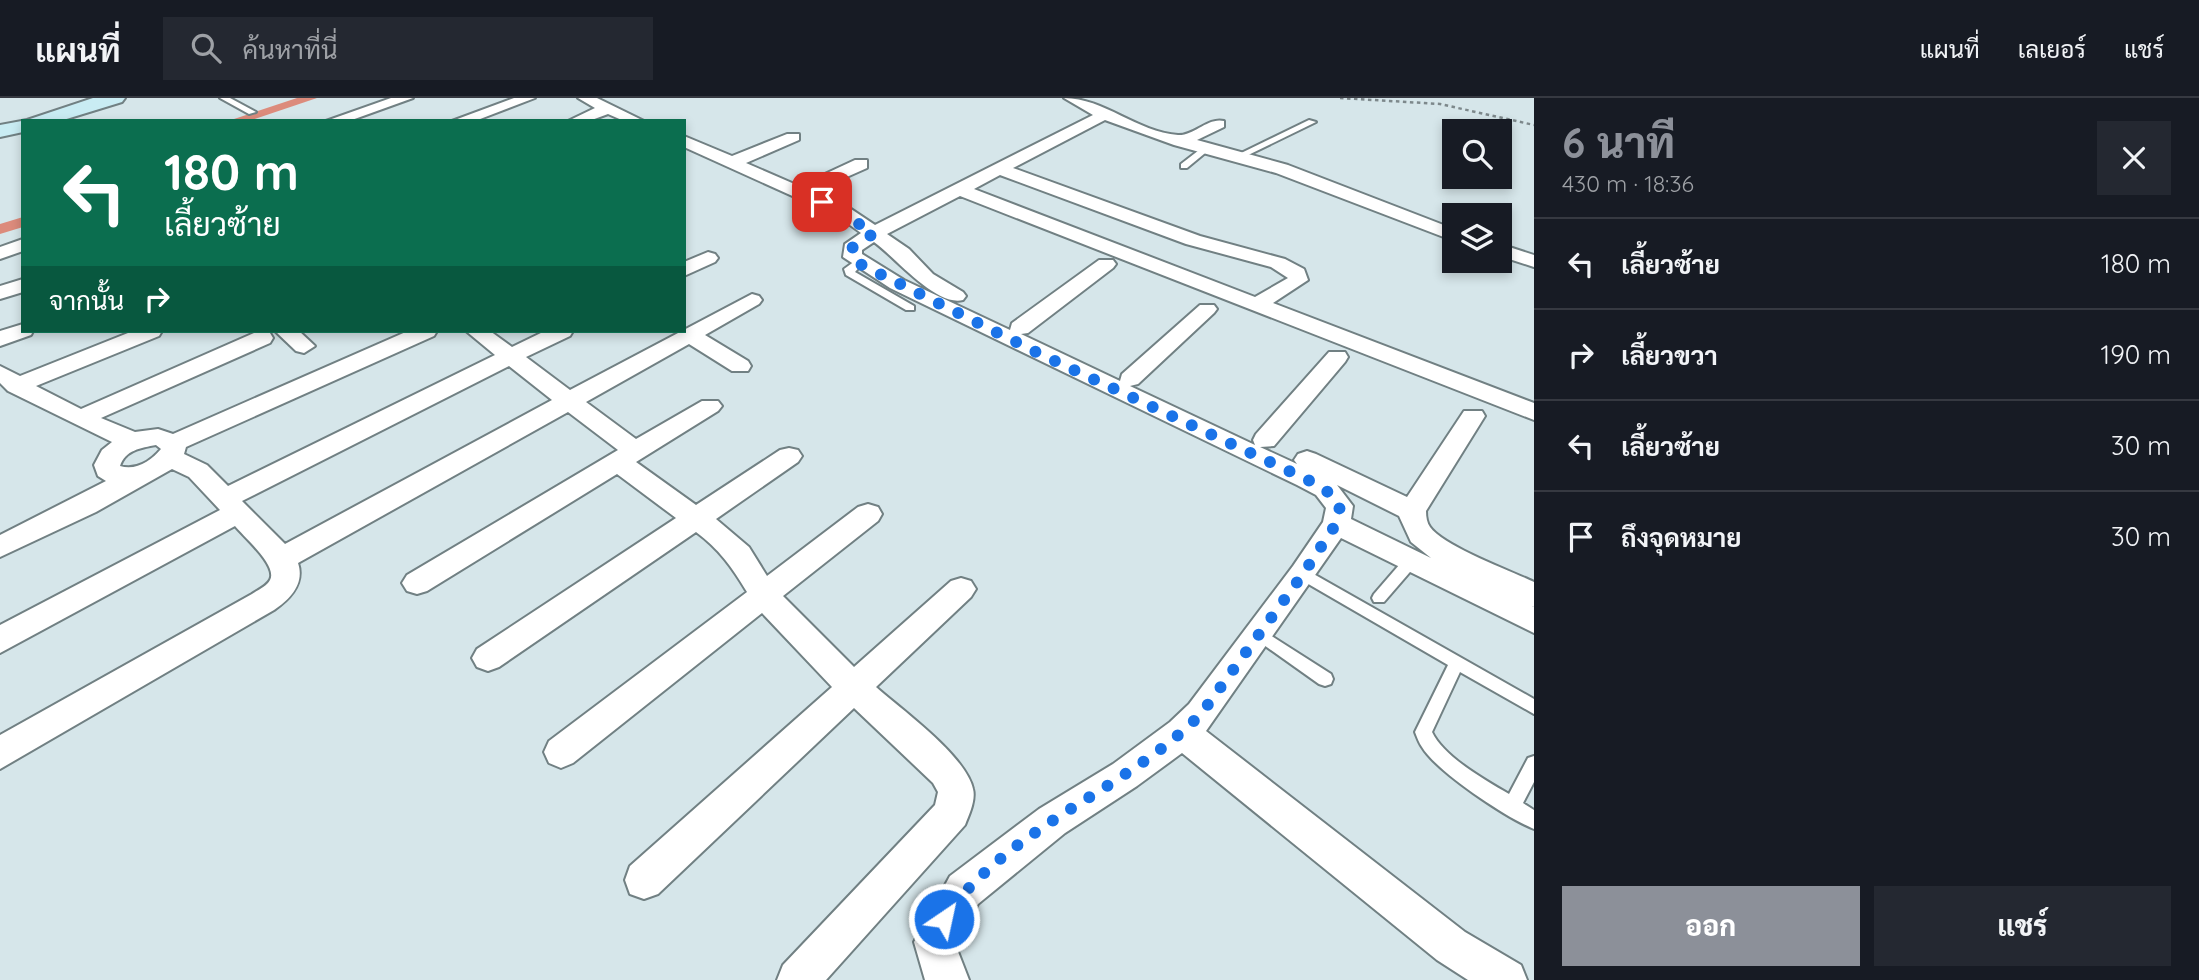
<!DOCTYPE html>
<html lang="th">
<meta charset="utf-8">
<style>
body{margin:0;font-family:Quicksand,Sarabun,sans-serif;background:#242831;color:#f1f3f6;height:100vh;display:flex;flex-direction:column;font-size:26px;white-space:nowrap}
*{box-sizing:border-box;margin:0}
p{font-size:23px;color:#9ea1a6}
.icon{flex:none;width:38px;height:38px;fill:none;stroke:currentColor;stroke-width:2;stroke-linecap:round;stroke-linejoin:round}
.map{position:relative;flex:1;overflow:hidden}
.drawer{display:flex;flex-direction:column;background:#171b24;width:665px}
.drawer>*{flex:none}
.hud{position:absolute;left:21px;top:21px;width:665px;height:214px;border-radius:0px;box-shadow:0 4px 10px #0003;background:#0b6e4f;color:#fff;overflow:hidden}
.fabs{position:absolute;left:1442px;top:21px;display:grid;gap:14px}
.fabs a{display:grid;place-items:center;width:70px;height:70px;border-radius:0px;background:#171b24;box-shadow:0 4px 10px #0003;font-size:35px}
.pin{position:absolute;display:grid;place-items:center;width:60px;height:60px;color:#fff;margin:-30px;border-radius:14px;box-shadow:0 4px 10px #0006}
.me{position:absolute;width:77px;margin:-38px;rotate:34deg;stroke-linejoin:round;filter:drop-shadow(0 0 5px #0008)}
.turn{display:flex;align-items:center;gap:24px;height:147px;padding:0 28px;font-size:32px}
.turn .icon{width:91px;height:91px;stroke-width:2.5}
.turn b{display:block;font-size:49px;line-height:60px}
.then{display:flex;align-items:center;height:66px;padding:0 28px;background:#0003;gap:14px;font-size:26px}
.round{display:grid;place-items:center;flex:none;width:74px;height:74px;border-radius:0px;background:#242831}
.summary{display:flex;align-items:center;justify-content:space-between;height:119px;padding:0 28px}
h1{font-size:42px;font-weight:800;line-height:52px;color:#8c9099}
.action{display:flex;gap:14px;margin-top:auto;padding:14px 28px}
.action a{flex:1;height:80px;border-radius:0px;background:#8c9099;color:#fff;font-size:28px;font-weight:800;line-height:80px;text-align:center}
.action a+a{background:#242831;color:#f1f3f6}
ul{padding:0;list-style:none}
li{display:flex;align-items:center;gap:21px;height:91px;padding:0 28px;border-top:2px solid #363941}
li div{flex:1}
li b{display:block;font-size:26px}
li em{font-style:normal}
header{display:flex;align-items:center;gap:42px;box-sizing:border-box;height:98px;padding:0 35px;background:#171b24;border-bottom:2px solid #363941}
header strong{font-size:33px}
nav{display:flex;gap:38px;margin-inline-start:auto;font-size:24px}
.search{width:490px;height:63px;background:#242831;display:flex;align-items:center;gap:18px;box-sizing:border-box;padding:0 24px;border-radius:0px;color:#9ea1a6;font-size:26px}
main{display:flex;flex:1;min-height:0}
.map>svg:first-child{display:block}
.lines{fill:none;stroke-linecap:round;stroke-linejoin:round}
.canal{fill:#dc8b7c;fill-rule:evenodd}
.lane-casing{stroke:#718083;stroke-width:4}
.street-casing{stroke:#718083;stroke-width:4}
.secondary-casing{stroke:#718083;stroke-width:4}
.path{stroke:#7d888b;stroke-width:2.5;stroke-dasharray:3.5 3.5;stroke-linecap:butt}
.lane{fill:#fff;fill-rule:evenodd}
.street{fill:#fff;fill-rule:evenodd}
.secondary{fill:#c9ecf3;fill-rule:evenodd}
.route{stroke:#1a73e8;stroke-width:12;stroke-dasharray:0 21.6}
</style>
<header>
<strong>แผนที่</strong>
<div class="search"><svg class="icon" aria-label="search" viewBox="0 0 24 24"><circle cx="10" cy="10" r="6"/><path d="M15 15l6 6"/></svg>ค้นหาที่นี่</div>
<nav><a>แผนที่</a><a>เลเยอร์</a><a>แชร์</a></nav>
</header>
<main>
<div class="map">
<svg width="1534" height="882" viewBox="0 0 1534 882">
<rect width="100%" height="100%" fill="#d6e6ea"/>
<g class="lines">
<g class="canal">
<polygon points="297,0 317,0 249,23 228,23"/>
<polygon points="23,119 23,129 0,136 0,126"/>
</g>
<g class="lane-casing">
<g id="lane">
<polygon points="220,0 230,0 256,14 249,16"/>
<polygon points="1309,22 1316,24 1240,61 1233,59"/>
<polygon points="1203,49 1210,51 1187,70 1181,70 1181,66"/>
<polygon points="855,163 863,165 855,174 914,208 914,212 906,212 846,177 844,171"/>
<polygon points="1411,458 1416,459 1418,463 1416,467 1384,504 1374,504 1372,500 1374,496 1406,459"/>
<path d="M1303,470l231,131v15l-74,-42 -28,60c12,25 53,48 77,62l19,-36 6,-2v26l-11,21 11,7v19c-27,-11 -97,-57 -112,-82 -3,-4 -5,-10 -7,-15l33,-67 -150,-87 -2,-4 2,-4z"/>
<polygon points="1259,530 1331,576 1333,581 1331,586 1325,588 1319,586 1254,540 1251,536 1254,532"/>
</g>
</g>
<g class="street-casing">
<g id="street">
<polygon points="391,0 413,0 349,23 326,23"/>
<polygon points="514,0 535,0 475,23 452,23"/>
<polygon points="578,0 597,0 644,23 624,23 608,16 589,23 568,23 595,10"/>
<path d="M1064,0c40,0 73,34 114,37 16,1 30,-18 46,-14v6l-27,13 91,25 166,64v12l-178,-68 -102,-28 -69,-25 -92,48 187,68 85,23 19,10 4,11 -35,23 261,100v17l-574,-224 -73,38 22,15 24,25 30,18 3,4 -3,4c-27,7 -68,-43 -89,-58l-12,8v4l42,26 106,50 2,-7 87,-63h14l3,4 -3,4 -85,65 -7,1 99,47 2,-7 78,-69h14l3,4 -3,4 -76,71 -8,2 125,59 -2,-5 3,-6 73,-82h16l3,5 -3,5 -71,84 -14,1 37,17 -3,-4 4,-6 9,-3 9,3 91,43 57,-86h18l3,5 -59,95c0,6 1,12 4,16 13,19 81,44 104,55v25l-4,-2 4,2v26l-193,-95 -135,193 259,201 56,33 6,15h-59l-31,-20 -255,-207 -45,33 -72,47 -87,71 -23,40 14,36h-44l-11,-38 36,-66 89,-67 74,-45 57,-42 19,-18 104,-138 30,-44 3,-14 -10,-13 -19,-10 -407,-197 -47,-31 2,-13 16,-11 -22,-16 -155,-70v-11l48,20 55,-22h12v6l-53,23 53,23 56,-26h12v8l-54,24 38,17 24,16 218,-110zM1000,77l186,69 85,23 17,11 -33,19 -281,-108zM1337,387l62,31 12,26 20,16 -80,-39 2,-13z"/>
<polygon points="23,141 23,153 0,161 0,149"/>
<polygon points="1500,146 1534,157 1534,169 1500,158"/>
<polygon points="708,154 715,156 718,160 715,164 684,178 684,164"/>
<polygon points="23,181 23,194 0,201 0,188"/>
<path d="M752,196l7,2 3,4 -3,4 -54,31 43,26 3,5 -3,5h-16l-43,-27 -103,58 50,37 66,-38h16l4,5 -4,5 -82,51 60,43 84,-55 9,-2 9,2 4,6 -4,6 -82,57 33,28 18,29 91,-69 10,-3 10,3 4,7 -4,7 -95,75 71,71 97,-86 10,-3 10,3 5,8 -5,8 -95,90c26,23 90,69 97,102 3,11 -4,26 -8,36l-139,155h-49l6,-15 152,-160 3,-13 -5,-9 -79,-75 -196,186 -14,5 -14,-5 -5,-14 5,-14 202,-179 -70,-74 -189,150 -12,5 -12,-5 -5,-11 5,-11 198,-149c-15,-25 -28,-43 -51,-60l-197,135 -11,4 -11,-4 -5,-9 5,-9 199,-131 -59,-44 -190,117 -10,3 -10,-3 -5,-8 5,-8 211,-125 -50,-38 -270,151c7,21 -8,36 -24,47l-274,159v-34l252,-141c6,-4 15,-8 18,-14 8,-14 -26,-43 -35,-54l-235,127v-28l220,-115 -31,-33 -17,-8 -76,43 -96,45v-22l106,-54 -8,-5 -4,-11 8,-15 10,-8 -104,-51 -8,-8v-17l20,10 113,-45h29l-3,5 -123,50 45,23 173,-76h16l3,5 -3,5 -169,75 34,14 23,-3 15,5 235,-103h29l-3,5 -248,111 -2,7 23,11 21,21 267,-131 -29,-24h24l22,16 33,-16h28l-3,5 -44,21 44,33zM509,268l43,34 -267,144 -43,-43zM156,347l5,4c-10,12 -25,22 -41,17 5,-16 21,-18 36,-21z"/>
<polygon points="23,226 23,233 33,233 31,237 0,248 0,233"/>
<polygon points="275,233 299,233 315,248 304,255 296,253"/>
</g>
</g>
<g class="secondary-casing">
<polygon id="secondary" points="93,0 125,0 122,4 60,23 23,23 23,34 0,39 0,27 27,22"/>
</g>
<polyline class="path" points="1340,0 1440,6 1534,27"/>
<use href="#lane" class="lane"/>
<use href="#street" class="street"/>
<use href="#secondary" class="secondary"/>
</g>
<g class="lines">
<path class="route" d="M822,104l52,31 -22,15 1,9 5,6 182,91 266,125 19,10 15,17 -4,18 -33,50 -102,140c-77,78 -194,113 -257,205"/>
</g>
</svg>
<div class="fabs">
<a><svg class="icon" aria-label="search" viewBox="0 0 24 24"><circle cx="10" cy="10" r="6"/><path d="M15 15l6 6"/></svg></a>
<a><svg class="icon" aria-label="layers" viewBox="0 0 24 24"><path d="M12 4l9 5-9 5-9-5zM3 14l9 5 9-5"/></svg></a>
</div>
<div class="pin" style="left:822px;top:104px;background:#d93025"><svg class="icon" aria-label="arrive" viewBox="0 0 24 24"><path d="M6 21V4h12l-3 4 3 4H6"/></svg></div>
<svg class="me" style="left:944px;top:821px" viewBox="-20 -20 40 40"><circle r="17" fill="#1a73e8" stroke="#fff" stroke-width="3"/><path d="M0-11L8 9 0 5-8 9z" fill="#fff"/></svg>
<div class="hud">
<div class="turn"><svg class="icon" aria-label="left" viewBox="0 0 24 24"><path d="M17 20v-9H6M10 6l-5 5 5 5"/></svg><div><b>180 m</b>เลี้ยวซ้าย</div></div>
<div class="then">จากนั้น<svg class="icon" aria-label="right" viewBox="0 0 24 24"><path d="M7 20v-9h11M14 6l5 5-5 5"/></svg></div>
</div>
</div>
<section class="drawer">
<div class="summary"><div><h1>6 นาที</h1><p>430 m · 18:36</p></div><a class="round"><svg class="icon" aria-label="close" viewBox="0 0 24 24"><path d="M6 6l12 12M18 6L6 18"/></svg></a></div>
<ul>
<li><svg class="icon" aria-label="left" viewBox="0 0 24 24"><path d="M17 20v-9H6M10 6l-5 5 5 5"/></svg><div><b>เลี้ยวซ้าย</b></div><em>180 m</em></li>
<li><svg class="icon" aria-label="right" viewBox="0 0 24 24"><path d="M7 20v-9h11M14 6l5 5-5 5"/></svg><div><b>เลี้ยวขวา</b></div><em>190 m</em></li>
<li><svg class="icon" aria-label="left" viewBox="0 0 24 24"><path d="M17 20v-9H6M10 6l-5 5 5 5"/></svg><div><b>เลี้ยวซ้าย</b></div><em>30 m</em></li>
<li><svg class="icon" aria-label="arrive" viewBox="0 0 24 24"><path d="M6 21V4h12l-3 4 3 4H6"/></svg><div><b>ถึงจุดหมาย</b></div><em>30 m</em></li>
</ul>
<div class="action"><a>ออก</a><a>แชร์</a></div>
</section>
</main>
